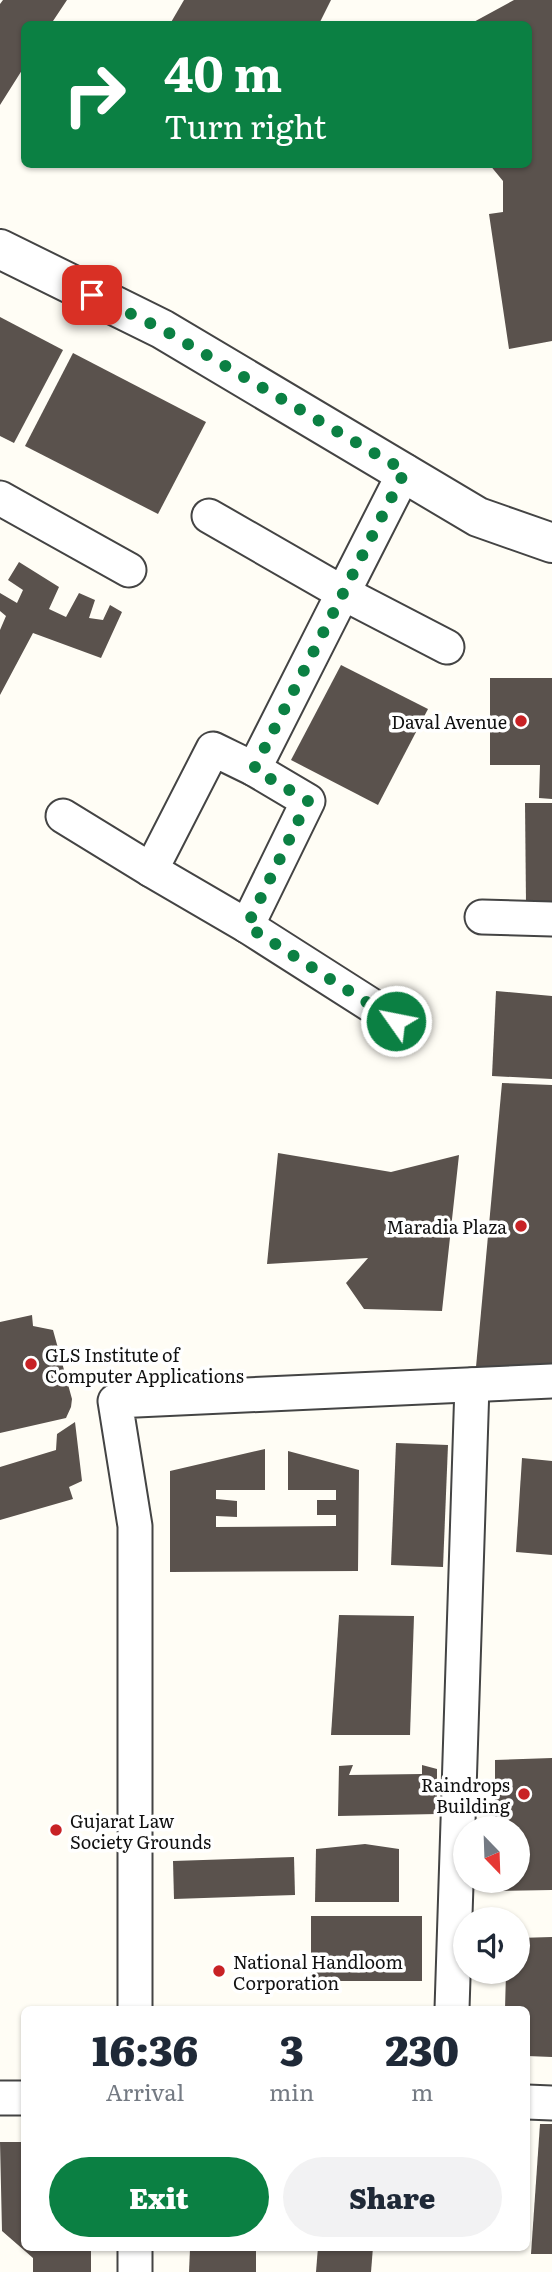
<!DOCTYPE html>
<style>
body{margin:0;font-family:Literata,serif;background:#f2f2f3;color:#1f2937;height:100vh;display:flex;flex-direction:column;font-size:26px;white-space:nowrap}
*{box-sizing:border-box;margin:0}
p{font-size:23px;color:#747a83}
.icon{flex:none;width:38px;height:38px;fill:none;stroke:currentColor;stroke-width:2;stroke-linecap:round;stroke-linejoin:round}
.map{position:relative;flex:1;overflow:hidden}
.drawer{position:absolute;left:21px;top:2006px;width:509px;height:245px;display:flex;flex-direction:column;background:#fff;border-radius:10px;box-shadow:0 2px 5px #0004}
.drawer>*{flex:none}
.guide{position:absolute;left:21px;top:21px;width:511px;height:147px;border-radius:10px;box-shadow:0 2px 5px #0004;background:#0b8043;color:#fff;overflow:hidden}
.needle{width:46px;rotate:157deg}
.controls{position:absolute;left:453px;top:1816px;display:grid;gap:14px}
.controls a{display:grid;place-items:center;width:77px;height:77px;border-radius:50%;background:#fff;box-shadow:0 2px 5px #0004;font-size:35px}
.pin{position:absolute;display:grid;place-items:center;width:60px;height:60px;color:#fff;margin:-30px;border-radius:14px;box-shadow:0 4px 10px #0006}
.me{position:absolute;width:77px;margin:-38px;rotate:303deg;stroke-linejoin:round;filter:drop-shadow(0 0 5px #0008)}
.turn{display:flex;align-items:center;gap:24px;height:147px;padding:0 28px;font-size:32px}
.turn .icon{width:91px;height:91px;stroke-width:2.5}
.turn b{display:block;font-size:49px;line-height:60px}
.eta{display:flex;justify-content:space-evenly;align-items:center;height:119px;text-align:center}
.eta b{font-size:42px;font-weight:800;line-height:49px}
.button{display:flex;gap:14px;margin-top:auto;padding:14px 28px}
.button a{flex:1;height:80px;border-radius:42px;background:#0b8043;color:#fff;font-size:28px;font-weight:800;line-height:80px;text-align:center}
.button a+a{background:#f2f2f3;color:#1f2937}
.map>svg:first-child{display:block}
.building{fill:#5a524d}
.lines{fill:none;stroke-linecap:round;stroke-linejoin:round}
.minor-casing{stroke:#444;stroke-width:37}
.tertiary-casing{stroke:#444;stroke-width:42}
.minor{stroke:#fff;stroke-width:33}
.tertiary{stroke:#fff;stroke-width:38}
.route{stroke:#0b8043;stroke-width:12;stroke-dasharray:0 21.6}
.poi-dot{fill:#c82225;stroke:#fff;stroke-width:2.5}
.labels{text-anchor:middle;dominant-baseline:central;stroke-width:7;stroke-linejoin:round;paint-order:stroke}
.poi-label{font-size:18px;fill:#111;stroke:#fff;text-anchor:end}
</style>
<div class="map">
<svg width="552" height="2272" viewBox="0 0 552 2272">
<rect width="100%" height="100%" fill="#fffdf5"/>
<g class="building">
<polygon points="3,0 67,0 51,24 24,24 24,67 0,105 0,4"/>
<polygon points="184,0 331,0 319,24 170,24"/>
<polygon points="514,0 552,0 552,341 509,349 489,214 503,212 503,181 489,164 528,164 528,24 470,24"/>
<polygon points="0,317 63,350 14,443 0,436"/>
<polygon points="73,353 206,422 158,514 25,446"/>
<polygon points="19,562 59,587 49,609 66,617 79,593 95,600 89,618 103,620 110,605 122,612 101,658 33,633 0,695 0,630 6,616 0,611 0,593 17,603 23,590 8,580"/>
<polygon points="341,665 428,709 378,805 291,760"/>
<polygon points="490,678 552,678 552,799 539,798 540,765 490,765"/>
<polygon points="525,803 552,803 552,902 526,903"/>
<polygon points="496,991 552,996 552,1079 492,1076"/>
<polygon points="502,1083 552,1085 552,1366 476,1367"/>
<polygon points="278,1153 391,1172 459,1155 442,1311 364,1309 346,1283 368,1258 267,1264"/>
<polygon points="32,1315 33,1326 53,1330 72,1399 71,1407 66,1418 0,1433 0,1322"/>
<polygon points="75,1422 82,1481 69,1487 73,1499 0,1520 0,1467 56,1450 57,1434"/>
<polygon points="396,1443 448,1445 443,1567 391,1565"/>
<polygon points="265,1449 265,1490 216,1490 216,1499 237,1501 237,1517 216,1516 216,1527 336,1526 336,1515 317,1515 317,1500 336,1500 336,1490 288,1490 288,1451 359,1470 358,1571 170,1572 170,1471"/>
<polygon points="522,1458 552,1461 552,1555 516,1552"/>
<polygon points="339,1615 414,1616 410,1735 331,1735"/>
<polygon points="552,1758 552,1890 496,1891 496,1881 518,1881 518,1829 495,1829 495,1760"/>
<polygon points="353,1765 349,1775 422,1774 422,1765 437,1769 437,1814 338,1816 339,1766"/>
<polygon points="365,1844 399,1849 399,1902 315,1902 316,1849"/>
<polygon points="294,1857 295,1895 174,1899 173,1861"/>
<rect x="311" y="1916" width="111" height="65"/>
<polygon points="552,1937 552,2057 527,2056 527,2009 505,2009 506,1972 518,1972 518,1938"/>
<polygon points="540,2124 552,2124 552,2254 531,2254"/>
<polygon points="0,2142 24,2142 24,2247 91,2247 91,2272 33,2272 33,2258 2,2231"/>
<polygon points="318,2247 373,2247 371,2272 316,2272"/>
<polygon points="190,2249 256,2249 256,2272 189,2272"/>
</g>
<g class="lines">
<g class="minor-casing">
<g id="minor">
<polyline points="0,498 129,570"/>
<polyline points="209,516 343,593 405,471"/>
<polygon points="213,749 254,769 308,801 247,926 151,870"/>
<polyline points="254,769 343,593 447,647"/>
<polyline points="63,816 151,870"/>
<polyline points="482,917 552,919"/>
<polyline points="247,926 396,1021"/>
<polyline points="135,2009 135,1526 115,1401 552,1381"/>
<polyline points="452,2009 472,1385"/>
<polyline points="0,2098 24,2098"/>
<polyline points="527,2102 552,2103"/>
<polyline points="135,2247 135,2272"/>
</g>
</g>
<g class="tertiary-casing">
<polyline id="tertiary" points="0,249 162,329 478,517 552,543"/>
</g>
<use href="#minor" class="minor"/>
<use href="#tertiary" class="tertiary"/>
</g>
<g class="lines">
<polyline class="route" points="92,295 162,329 405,471 254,769 308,801 247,926 396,1021"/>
</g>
<g class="poi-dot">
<circle cx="521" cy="721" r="7"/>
<circle cx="521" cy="1226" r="7"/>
<circle cx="31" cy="1364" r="7"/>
<circle cx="524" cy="1794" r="7"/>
<circle cx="56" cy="1830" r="7"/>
<circle cx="219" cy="1971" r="7"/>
</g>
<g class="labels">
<g class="poi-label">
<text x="507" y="721">Daval Avenue</text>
<text x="507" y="1226">Maradia Plaza</text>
<text x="45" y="1354" text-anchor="start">GLS Institute of<tspan x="45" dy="21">Computer Applications</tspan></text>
<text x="510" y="1784">Raindrops<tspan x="510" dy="21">Building</tspan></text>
<text x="70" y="1820" text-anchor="start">Gujarat Law<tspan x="70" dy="21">Society Grounds</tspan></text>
<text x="233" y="1961" text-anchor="start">National Handloom<tspan x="233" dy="21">Corporation</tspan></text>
</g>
</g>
</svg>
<div class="controls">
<a><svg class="needle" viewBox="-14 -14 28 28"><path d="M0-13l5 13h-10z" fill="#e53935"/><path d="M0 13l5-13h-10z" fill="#747a83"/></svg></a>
<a><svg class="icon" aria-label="sound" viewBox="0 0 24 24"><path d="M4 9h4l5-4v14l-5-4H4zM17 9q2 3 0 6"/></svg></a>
</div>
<div class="pin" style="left:92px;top:295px;background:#d93025"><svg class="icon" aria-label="arrive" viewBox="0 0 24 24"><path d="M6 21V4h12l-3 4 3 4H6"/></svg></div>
<svg class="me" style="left:396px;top:1021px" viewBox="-20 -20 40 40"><circle r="17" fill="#0b8043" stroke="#fff" stroke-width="3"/><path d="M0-11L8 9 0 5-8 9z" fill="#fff"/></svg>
<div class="guide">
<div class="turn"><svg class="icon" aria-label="right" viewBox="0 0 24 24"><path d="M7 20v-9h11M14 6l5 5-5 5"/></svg><div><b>40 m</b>Turn right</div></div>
</div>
<section class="drawer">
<div class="eta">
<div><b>16:36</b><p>Arrival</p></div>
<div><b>3</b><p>min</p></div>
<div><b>230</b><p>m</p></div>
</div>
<div class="button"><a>Exit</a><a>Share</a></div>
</section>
</div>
